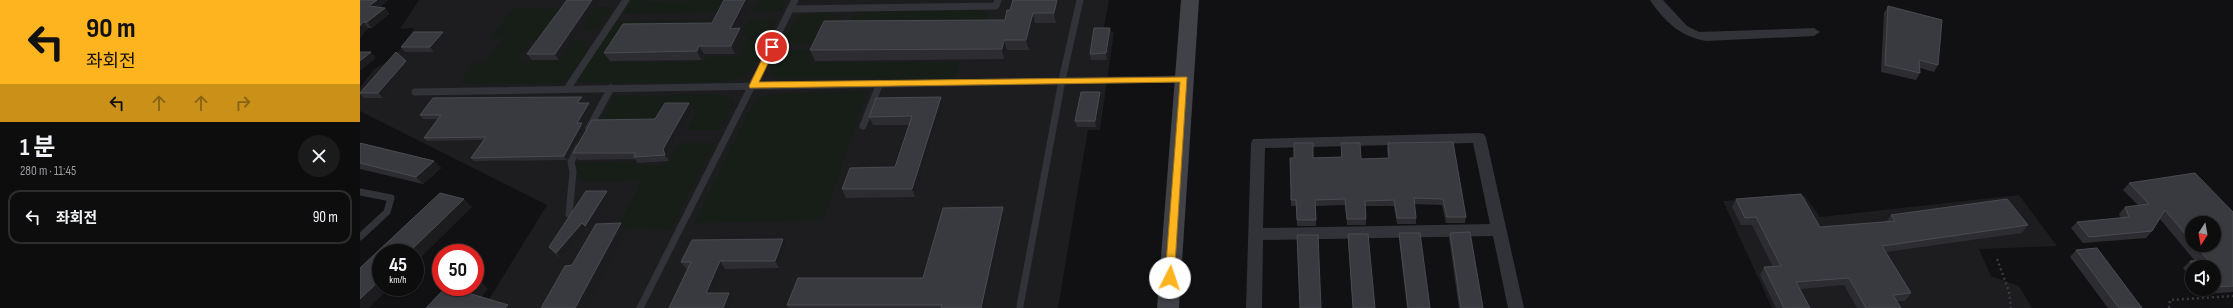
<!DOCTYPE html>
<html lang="ko">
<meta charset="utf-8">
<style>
body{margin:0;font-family:"Sofia Sans Condensed","Noto Sans KR",sans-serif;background:#1b1b1c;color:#f1f3f6;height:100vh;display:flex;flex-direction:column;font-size:15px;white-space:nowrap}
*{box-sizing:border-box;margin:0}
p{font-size:13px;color:#9a9c9e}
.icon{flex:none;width:22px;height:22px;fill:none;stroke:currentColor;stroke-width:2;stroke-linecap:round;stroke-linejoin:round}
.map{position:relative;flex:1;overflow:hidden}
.side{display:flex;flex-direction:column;background:#0d0d0e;width:360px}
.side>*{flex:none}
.guide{background:#fdb41f;color:#111;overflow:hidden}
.needle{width:26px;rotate:191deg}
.tools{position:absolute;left:1825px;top:216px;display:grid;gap:8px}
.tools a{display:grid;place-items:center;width:36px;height:36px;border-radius:50%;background:#0d0d0e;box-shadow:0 1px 3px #0004,0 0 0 1px #2d2d2e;font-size:20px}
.speed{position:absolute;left:12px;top:244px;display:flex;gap:8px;font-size:20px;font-weight:700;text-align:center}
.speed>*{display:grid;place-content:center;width:52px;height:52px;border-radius:50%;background:#0d0d0e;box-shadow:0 1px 3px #0004,0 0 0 1px #2d2d2e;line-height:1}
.speed small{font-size:10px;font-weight:400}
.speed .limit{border:6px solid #d22;background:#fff;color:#111}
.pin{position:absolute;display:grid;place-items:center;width:34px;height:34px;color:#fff;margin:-17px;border:2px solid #fff;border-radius:50%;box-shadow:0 1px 4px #0007}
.me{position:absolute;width:44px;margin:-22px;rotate:4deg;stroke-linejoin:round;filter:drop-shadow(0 0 3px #0008)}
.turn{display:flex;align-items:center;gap:14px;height:84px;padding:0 20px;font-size:18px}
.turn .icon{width:52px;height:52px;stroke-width:2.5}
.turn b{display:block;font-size:28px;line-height:34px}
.lanes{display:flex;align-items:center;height:38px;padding:0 20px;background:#0003;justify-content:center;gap:20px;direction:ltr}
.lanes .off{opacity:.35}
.round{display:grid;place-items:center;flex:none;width:42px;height:42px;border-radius:21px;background:#1b1b1c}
.summary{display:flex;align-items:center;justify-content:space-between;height:68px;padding:0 20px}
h1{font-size:24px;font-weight:700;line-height:30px}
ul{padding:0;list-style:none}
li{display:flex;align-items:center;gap:12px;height:54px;margin:0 8px 6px;padding:0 12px;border:2px solid #2d2d2e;border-radius:12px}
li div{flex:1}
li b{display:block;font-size:15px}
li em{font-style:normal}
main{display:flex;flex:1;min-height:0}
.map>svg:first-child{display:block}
.built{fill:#1d1d20}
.green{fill:#171e18}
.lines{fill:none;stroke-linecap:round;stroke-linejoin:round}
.path{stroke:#383a3f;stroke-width:2.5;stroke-dasharray:2 3;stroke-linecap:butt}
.lane{stroke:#323338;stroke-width:7}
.street{fill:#323338;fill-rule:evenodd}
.secondary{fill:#404248;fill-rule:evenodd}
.wall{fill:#2d2d31;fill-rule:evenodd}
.shaded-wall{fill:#1c1c1f}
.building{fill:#393a3f;stroke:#4a4b52}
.route{fill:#fdb41f;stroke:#a47514}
</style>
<main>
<section class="side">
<div class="guide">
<div class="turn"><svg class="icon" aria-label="left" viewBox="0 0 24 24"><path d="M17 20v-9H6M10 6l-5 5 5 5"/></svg><div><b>90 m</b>좌회전</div></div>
<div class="lanes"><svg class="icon" aria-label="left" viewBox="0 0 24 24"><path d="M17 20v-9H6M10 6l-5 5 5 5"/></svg><svg class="icon off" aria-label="ahead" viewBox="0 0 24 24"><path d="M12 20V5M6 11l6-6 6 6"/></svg><svg class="icon off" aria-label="ahead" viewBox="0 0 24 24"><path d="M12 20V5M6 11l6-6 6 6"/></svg><svg class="icon off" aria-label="right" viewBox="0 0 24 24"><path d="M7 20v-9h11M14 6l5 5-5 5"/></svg></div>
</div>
<div class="summary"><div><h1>1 분</h1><p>280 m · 11:45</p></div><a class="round"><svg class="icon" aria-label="close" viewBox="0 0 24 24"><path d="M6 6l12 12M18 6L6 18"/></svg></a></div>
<ul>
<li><svg class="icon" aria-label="left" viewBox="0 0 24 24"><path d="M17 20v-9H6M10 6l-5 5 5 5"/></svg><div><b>좌회전</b></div><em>90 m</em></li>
</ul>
</section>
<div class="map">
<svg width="1873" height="308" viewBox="0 0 1873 308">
<rect width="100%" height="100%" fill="#111113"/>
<g class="built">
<polygon points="59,0 749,0 743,32 754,32 740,130 728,130 698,308 150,308 128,301 187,205 0,111 0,88 13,70 35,57 54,28 40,29"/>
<polygon points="1659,195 1697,246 1619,249 1631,276 1659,286 1672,308 1412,308 1363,201 1445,196 1460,217"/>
</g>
<g class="green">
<polygon points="270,0 286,0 285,2 369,0 362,12 261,14"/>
<polygon points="398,0 426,0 421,12 391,12"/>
<polygon points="249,7 254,9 238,29 222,31 229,19 199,19 183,40 172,41 156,61 199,61 215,40 228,41 230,43 227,53 206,81 201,84 108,84 102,82 112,61 125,61 143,38 131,37 154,8"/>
<polygon points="618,10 628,11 630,15 626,28 486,29 491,17 497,12"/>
<path d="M471,13l11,4c-9,20 -18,26 -40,27 -6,0 -13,1 -18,-4 15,-30 14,-26 47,-27z"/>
<path d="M417,19c-9,18 -17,42 -31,56 -6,5 -14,5 -21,7l-134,1 -13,-2 2,-6 36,-54 103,-1 -4,9 -89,2 -18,32 96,-2 2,-4 33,-1 10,-21h-9l8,-15z"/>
<path d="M434,50h23l-5,12h148l-5,17h-180c-8,-8 -3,-15 1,-24z"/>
<path d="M508,91l-45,129 -128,3 54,-112c6,-11 12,-14 23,-17z"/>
<polygon points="355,94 373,99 374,105 361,130 327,130 336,113 335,109 307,107 298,124 238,124 254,96"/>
<polygon points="319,143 356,143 312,229 257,228 282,180 220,182 216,163 276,161 275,165 303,165 307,164"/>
</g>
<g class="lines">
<g class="path">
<polyline points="1637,259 1649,291 1651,308"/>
<polyline points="1809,308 1810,300 1873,296"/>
</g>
<g class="lane">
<polyline points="431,9 636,6 638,0"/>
<polyline points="207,89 266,0"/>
<polyline points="55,92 824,79"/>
<polyline points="503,126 520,83"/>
<polyline points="229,128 251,88"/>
<polyline points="0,192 31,198 27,212 0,237"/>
<polyline points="209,214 213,172 211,162 218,148"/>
<polyline points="660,306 702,80 720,0"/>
<polyline points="280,308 435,0"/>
</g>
<g class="street">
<path d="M1290,0h13l24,26 12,6 115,-4 6,4 -6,4 -108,5c-25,-4 -42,-20 -56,-41z"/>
<path d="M1119,133l5,1 2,4 38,170h-16l-15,-72 -230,4 -1,68h-16l5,-165 2,-4zM1113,143l17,81 -227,4 2,-80z"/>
</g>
<polygon class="secondary" points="821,0 839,0 819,308 797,308"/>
</g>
<g class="wall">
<polygon points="0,0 28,0 19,8 25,8 29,14 12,28 8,28 0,38"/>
<polygon points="207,0 199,60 172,60 167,54"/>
<polygon points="394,0 379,28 380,28 384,37 375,54 344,54 341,60 250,61 244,53 352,23"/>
<polygon points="701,0 696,23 675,23 669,50 647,50 644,59 455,61 450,50 645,20 650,10"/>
<polygon points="1528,6 1578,65 1574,72 1560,68 1560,73 1556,80 1521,72 1524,13"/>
<polygon points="750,28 751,35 747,60 731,60 730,54"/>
<polygon points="83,32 87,37 74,52 45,52 41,47"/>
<polygon points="50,66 23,98 4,98 0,94 0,92"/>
<polygon points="222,97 224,100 222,103 229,103 231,107 221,123 225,126 207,160 114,161 111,158 123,140 67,141 64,138 79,119 63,119 60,115"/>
<polygon points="581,97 584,106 555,197 486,198 482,189 535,167 550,125 513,125 509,117"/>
<polygon points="741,99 736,127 717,127 715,121"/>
<polygon points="329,103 333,109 307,156 309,161 278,163 275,159 218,160 213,153 295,119"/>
<polygon points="0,143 74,161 81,168 63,184 0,169"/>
<polygon points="981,143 1001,159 1028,158 1027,149 1028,143 1106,217 1105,223 1086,223 1082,205 1054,204 1056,218 1056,224 1037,224 1034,206 1005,206 1006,219 1006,225 987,225 985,205 956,206 956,226 937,226 936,206 931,206 930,158 981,157"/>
<path d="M1769,183l104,29v80l-30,2 -3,-5h14v-22h-22v12l-9,-11 7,-7h5l-35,-42 -8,12 -6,7 -63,5 -12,-15 6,-6 44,-4 -2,-4 6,-7 13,-2 -15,-15zM1832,223l22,22h-22z"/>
<polygon points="247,191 252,198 230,232 227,229 202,259 194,253 189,247"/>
<polygon points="1376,199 1460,227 1526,222 1531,215 1668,225 1662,233 1526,252 1551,293 1545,301 1537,301 1541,308 1497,308 1484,285 1440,289 1450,308 1416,308 1400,275 1404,267 1413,267 1392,225 1381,225 1372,207"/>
<polygon points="643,207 646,215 626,308 428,308 427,305 563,278"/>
<polygon points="1039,233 1070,308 1047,308 1039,239"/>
<polygon points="1090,233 1123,308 1099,308 1089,238"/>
<polygon points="988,234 1015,308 993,308 988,240"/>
<polygon points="427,246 419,268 365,269 354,293 369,293 374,300 371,308 309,308 328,270 327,270 321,262"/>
<polygon points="1716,250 1782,308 1748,308 1710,257"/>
</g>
<g class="shaded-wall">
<polygon points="17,0 28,0 14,12 9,6"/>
<polygon points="232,0 240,0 199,60 195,54"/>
<polygon points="385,0 394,0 375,37 370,29"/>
<polygon points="697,0 701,0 696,23 694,13"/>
<polygon points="25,8 29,14 12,28 7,22"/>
<polygon points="673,13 675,23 669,50 666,40"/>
<polygon points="3,22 8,28 0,38 0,26"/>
<polygon points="380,28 384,37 375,54 371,46"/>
<polygon points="750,28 751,35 747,60 746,53"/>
<polygon points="83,32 87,37 74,52 70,47"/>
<polygon points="644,40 647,50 644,59 642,49"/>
<polygon points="339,46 344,54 341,60 337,51"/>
<polygon points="11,52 16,58 0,71 0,61"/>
<polygon points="46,61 50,66 23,98 18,93"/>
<polygon points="740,92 741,99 736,127 735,121"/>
<polygon points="222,97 224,100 220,107 217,103"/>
<polygon points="581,97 584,106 555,197 552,189"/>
<polygon points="229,103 231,107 219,126 217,123"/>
<polygon points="329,103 333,109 307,156 309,161 305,155 303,149"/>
<polygon points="222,123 225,126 207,160 204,156"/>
<polygon points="74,161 81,168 63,184 56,177"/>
<polygon points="247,191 252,198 230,232 225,226"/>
<polygon points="104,199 112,207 55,263 55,253 48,253"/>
<polygon points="643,207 646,215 626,308 621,308"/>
<polygon points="222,223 227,229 202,259 196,253"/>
<polygon points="261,223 267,232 226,308 215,308"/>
<polygon points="423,239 427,246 419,268 415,261"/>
<polygon points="360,261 365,269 351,300 346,293"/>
<polygon points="21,279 21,287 30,287 9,308 0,308 0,299"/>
<polygon points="120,281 128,289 117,302 108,293"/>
<polygon points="369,293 374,300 371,308 363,308"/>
<polygon points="148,305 151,308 145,308"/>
</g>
<g class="building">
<polygon points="0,0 17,0 9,6 25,8 7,22 3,22 0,26"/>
<polygon points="207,0 232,0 195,54 167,54"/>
<polygon points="364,0 385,0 370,29 380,28 371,46 339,46 337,51 244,53 263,24 352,23"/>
<polygon points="653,0 697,0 694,13 673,13 666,40 644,40 642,49 450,50 464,21 645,20 647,10 650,10"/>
<polygon points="1528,6 1582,20 1578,65 1559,60 1560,73 1525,65"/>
<polygon points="734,28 750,28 746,53 730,54"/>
<polygon points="54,32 83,32 70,47 41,47"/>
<polygon points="0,52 11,52 0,61"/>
<polygon points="36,52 46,61 18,93 0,93"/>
<polygon points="721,92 740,92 735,121 715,121"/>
<polygon points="222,97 217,103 229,103 217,123 222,123 204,156 111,158 126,137 64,138 81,115 60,115 73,98"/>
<polygon points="581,97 552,189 482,189 490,168 535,167 552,116 509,117 516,98"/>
<polygon points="305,103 329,103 303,149 305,155 274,157 276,153 213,153 232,120 295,119"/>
<polygon points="1093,142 1106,217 1087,217 1083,199 1054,198 1056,218 1037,218 1034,200 1005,201 1006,219 987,219 985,199 955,200 956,220 937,220 936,200 931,200 931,190 930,158 934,158 934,143 953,143 953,158 982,157 981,143 1000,143 1001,159 1029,158 1028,143"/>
<polygon points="0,143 74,161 56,177 0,163"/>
<polygon points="1835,173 1873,212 1873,286 1854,287 1854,267 1834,267 1830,261 1848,260 1835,245 1854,245 1854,223 1832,223 1832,242 1805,210 1792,231 1729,237 1717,222 1769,217 1765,207 1789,204 1769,183"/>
<polygon points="226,191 247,191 225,226 222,223 196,253 189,247"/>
<polygon points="80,193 104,199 48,253 21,253 21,279 0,299 0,268"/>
<polygon points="1441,194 1460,227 1535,221 1531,215 1647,199 1668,225 1522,246 1551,293 1533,295 1541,308 1506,308 1489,278 1436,282 1450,308 1424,308 1404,267 1421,266 1396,217 1385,218 1376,199"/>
<polygon points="643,207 621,308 581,308 582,305 427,305 438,278 563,278 583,208"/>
<polygon points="261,223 215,308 181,308 205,266 212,265 236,224"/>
<polygon points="1110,232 1123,308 1101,308 1090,233"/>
<polygon points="1039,233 1060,233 1070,308 1048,308"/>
<polygon points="988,234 1008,234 1015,308 993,308"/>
<polygon points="937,235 958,235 961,308 940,308"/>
<polygon points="423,239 415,261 360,261 346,293 369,293 363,308 309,308 331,262 321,262 332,240"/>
<polygon points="1737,248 1782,308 1759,308 1716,250"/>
<polygon points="115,280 120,281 115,286"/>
<polygon points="86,287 114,287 108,293 148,305 145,308 66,308"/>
</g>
<polygon class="route" points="412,44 416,47 399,82 827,77 814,280 810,282 805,278 820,82 390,88 389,86 408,47"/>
</svg>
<div class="tools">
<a><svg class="needle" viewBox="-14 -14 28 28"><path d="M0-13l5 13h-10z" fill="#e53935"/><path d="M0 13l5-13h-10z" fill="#9a9c9e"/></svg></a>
<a><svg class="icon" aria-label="sound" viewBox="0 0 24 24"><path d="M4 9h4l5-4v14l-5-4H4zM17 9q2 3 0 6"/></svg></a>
</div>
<div class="speed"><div>45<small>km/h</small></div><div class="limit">50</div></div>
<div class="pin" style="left:412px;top:47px;background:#d93025"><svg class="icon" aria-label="arrive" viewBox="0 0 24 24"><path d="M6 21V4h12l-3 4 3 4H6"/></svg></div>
<svg class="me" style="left:810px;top:278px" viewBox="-20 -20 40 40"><circle r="19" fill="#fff"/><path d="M0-13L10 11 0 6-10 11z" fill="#fdb41f"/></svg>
</div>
</main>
